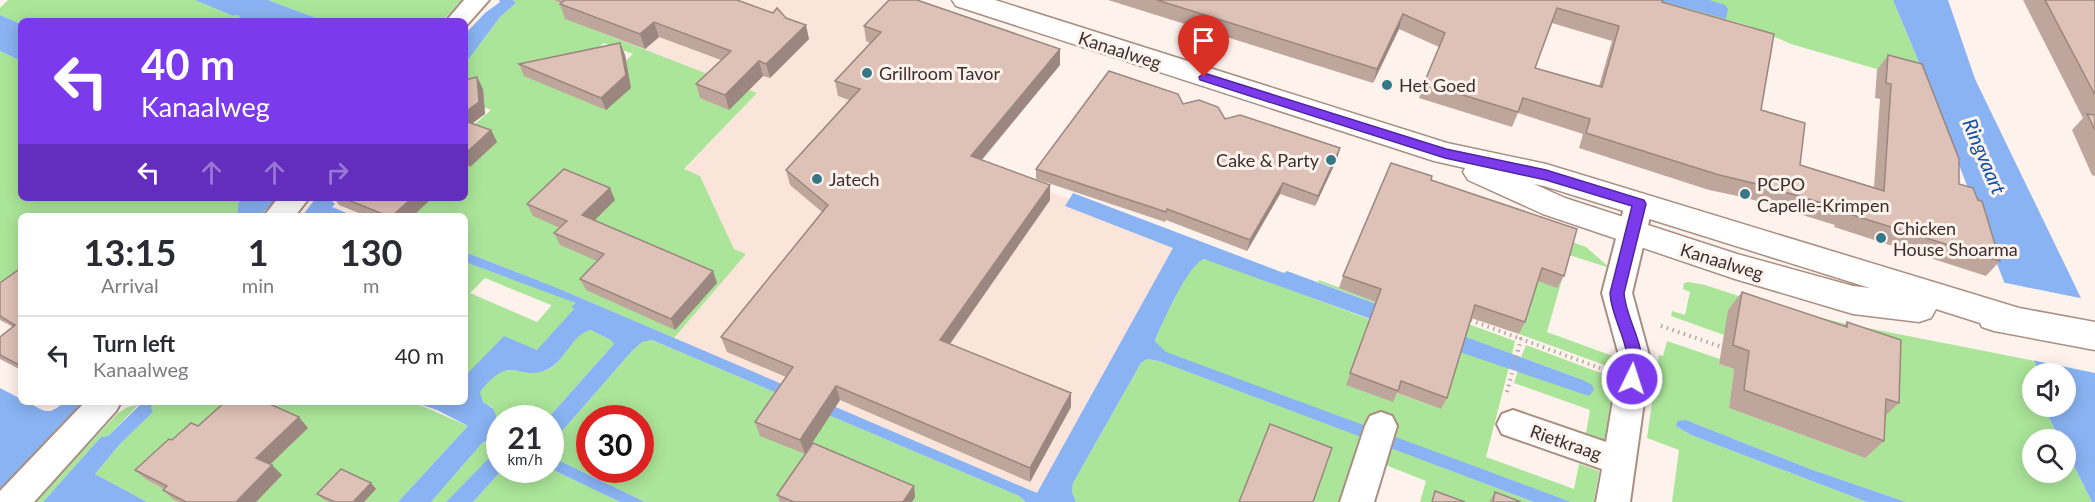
<!DOCTYPE html>
<style>
body{margin:0;font-family:Lato,sans-serif;background:#f2f2f3;color:#2b2b33;height:100vh;display:flex;flex-direction:column;font-size:22px;white-space:nowrap}
*{box-sizing:border-box;margin:0}
p{font-size:20px;color:#7c7c81}
.icon{flex:none;width:33px;height:33px;fill:none;stroke:currentColor;stroke-width:2;stroke-linecap:round;stroke-linejoin:round}
.map{position:relative;flex:1;overflow:hidden}
.panel{position:absolute;left:18px;top:213px;width:450px;height:192px;display:flex;flex-direction:column;background:#fff;border-radius:9px;box-shadow:0 3px 15px #0003}
.panel>*{flex:none}
.hud{position:absolute;left:18px;top:18px;width:450px;height:183px;border-radius:9px;box-shadow:0 3px 15px #0003;background:#7c3aed;color:#fff;overflow:hidden}
.controls{position:absolute;left:2022px;top:363px;display:grid;gap:12px}
.controls a{display:grid;place-items:center;width:54px;height:54px;border-radius:50%;background:#fff;box-shadow:0 3px 15px #0003;font-size:30px}
.speed{position:absolute;left:486px;top:405px;display:flex;gap:12px;font-size:30px;font-weight:700;text-align:center}
.speed>*{display:grid;place-content:center;width:78px;height:78px;border-radius:50%;background:#fff;box-shadow:0 3px 15px #0003;line-height:1}
.speed small{font-size:15px;font-weight:400}
.speed .limit{border:9px solid #d22;background:#fff;color:#111}
.pin{position:absolute;display:grid;place-items:center;width:51px;height:51px;color:#fff;margin:-62px -26px;border-radius:50% 50% 50% 0;rotate:-45deg;box-shadow:0 0 6px #0007}
.pin .icon{rotate:45deg}
.me{position:absolute;width:66px;margin:-33px;rotate:4deg;stroke-linejoin:round;filter:drop-shadow(0 0 4px #0008)}
.turn{display:flex;align-items:center;gap:21px;height:126px;padding:0 24px;font-size:27px}
.turn .icon{width:78px;height:78px;stroke-width:2.5}
.turn b{display:block;font-size:42px;line-height:51px}
.lanes{display:flex;align-items:center;height:57px;padding:0 24px;background:#0003;justify-content:center;gap:30px;direction:ltr}
.lanes .off{opacity:.35}
.eta{display:flex;justify-content:space-evenly;align-items:center;height:102px;text-align:center}
.eta b{font-size:36px;font-weight:700;line-height:42px}
ul{padding:0;list-style:none}
li{display:flex;align-items:center;gap:18px;height:78px;padding:0 24px;border-top:2px solid #e1e1e2}
li div{flex:1}
li b{display:block;font-size:22px}
li em{font-style:normal}
.map>svg:first-child{display:block}
.built{fill:#fbe5da}
.green{fill:#abe599;fill-rule:evenodd}
.water{fill:#89b3f3}
.pier{fill:#fef2ec}
.lines{fill:none;stroke-linecap:round;stroke-linejoin:round}
.street-casing{stroke:#a98f81;stroke-width:4}
.secondary-casing{stroke:#a98f81;stroke-width:3}
.path{stroke:#b1a6a0;stroke-width:4;stroke-dasharray:1.5 4.5;stroke-linecap:butt}
.street{fill:#fff;fill-rule:evenodd}
.secondary{fill:#fff;fill-rule:evenodd}
.wall{fill:#bfa69d;fill-rule:evenodd}
.shaded-wall{fill:#9b8780}
.building{fill:#dec1b7;stroke:#9b8780;stroke-width:1.5;fill-rule:evenodd}
.route{fill:#7c3aed;stroke:#51269a;stroke-width:1.5}
.poi-dot{fill:#357989;stroke:#fef2ec;stroke-width:2}
.labels{text-anchor:middle;dominant-baseline:central;stroke-width:6;stroke-linejoin:round;paint-order:stroke}
.street-label{font-size:18px;fill:#3a2f2a;stroke:#fef2ec}
.poi-label{font-size:18px;fill:#3a2f2a;stroke:#fef2ec;text-anchor:start}
.water-label{font-size:20px;font-style:italic;fill:#0d4ea9;stroke:#fef2ec}
</style>
<div class="map">
<svg width="2095" height="502" viewBox="0 0 2095 502">
<rect width="100%" height="100%" fill="#fef2ec"/>
<polygon class="built" points="595,0 881,0 919,12 852,117 1069,199 1066,206 1174,248 1037,493 674,338 746,254 734,249 700,176 684,170 757,93 574,22 599,2"/>
<g class="green">
<polygon points="8,0 195,0 233,16 238,15 243,21 21,21 21,24 0,15 0,8"/>
<polygon points="268,0 462,0 442,21 324,21"/>
<path d="M513,0h40l16,6 -3,13 191,74 -73,76 16,7 34,73 12,5 -72,84 -119,-51 -90,-35v-36h-52l12,-12 -14,-6h54l2,-67 24,-21 -13,-5 -13,-12v-29l35,-47 16,-14zM604,43l29,11 -18,16 -30,-11z"/>
<polygon points="1655,0 1893,0 1928,84 1791,44 1750,26"/>
<polygon points="0,51 21,61 21,198 239,198 237,216 21,216 21,274 0,294"/>
<polygon points="1570,241 1586,247 1610,268 1569,255 1547,332 1621,359 1618,370 1519,334 1522,322 1511,318 1507,330 1489,323 1493,312 1402,300 1515,341 1512,354 1318,282 1319,280 1371,299"/>
<path d="M1201,259l12,2 223,83 73,23 -23,90 88,32 5,-25 20,7 -5,31h-23l-405,-149 -11,-12c6,-17 32,-72 46,-82zM1361,344l80,65 -45,-16z"/>
<path d="M465,262l111,40 -2,7 -37,42 -72,25zM485,278l66,27v1l-14,16 -67,-29z"/>
<polygon points="1688,282 1705,285 1751,300 1842,323 2035,361 2039,373 2032,374 2032,406 2047,407 2049,418 2060,439 2032,440 2032,472 2066,472 2066,450 2092,502 1906,502 1810,469 1686,420 1676,426 1691,435 1867,502 1672,502 1679,450 1647,438 1659,355 1663,356 1667,341 1720,359 1719,364 1734,369 1729,408 1865,458 1724,335 1671,316 1672,311 1685,315 1690,292 1683,289 1684,283"/>
<path d="M591,330l21,10 2,4 -66,74h-48l-1,13 -3,-2 -4,-22 -9,-5 -4,-7c14,-43 52,-14 72,-27 15,-10 21,-35 40,-38z"/>
<path d="M652,340l367,156 7,6h-381l-87,-42 -6,-14 4,-8 76,-87 10,-9zM590,418h50v52h-50z"/>
<polygon points="1526,345 1617,379 1606,440 1586,433 1590,410 1514,383 1518,370 1583,380 1521,357"/>
<polygon points="1147,359 1159,361 1362,437 1340,502 1312,502 1329,459 1323,457 1242,502 1076,502 1072,492 1073,483 1141,363"/>
<polygon points="157,402 246,402 292,443 308,427 252,402 413,402 468,426 398,502 364,502 376,489 329,502 256,502 147,480 178,496 174,500 179,502 147,502 95,474 120,444 153,412 150,409"/>
<polygon points="141,404 137,406 108,436 101,437 43,502 34,502 118,413 128,407"/>
<polygon points="483,442 492,444 495,448 491,457 446,502 431,502"/>
<polygon points="1389,447 1534,502 1420,502 1426,481 1383,464"/>
<polygon points="551,469 620,502 473,502 502,470"/>
</g>
<g class="water">
<polygon points="195,0 268,0 324,21 243,21 238,15 233,16"/>
<polygon points="499,0 513,0 516,3 500,17 465,64 465,34 485,13 500,2"/>
<polygon points="1658,0 1709,0 1725,5 1728,9 1726,19"/>
<polygon points="1893,0 1948,0 1975,79 2095,327 2095,502 2092,502 2066,450 2066,440 2060,439 2049,418 2047,407 2066,406 2066,374 2039,373 1928,84"/>
<polygon points="0,15 21,24 21,61 0,51"/>
<path d="M1073,193l211,80 3,-2 296,109 9,5 2,5 -5,6 -153,-52 -32,-13 -200,-72c-15,4 -43,66 -49,82l11,11 405,150h-37l-375,-141 -12,-2 -6,4 -68,120 -1,9 4,10h-50l-7,-6 -367,-156 -10,2 -10,9 -76,87 -4,8 6,14 87,42h-25l-69,-33 -1,-51h-2l66,-74 -3,-4 -20,-10c-20,4 -26,33 -45,40 -29,12 -34,-19 -66,22l3,10c11,6 15,10 12,24l4,5 1,39h2l-29,32h-27l48,-49 1,-5 -8,-6h-4l-52,60h-33l70,-76 -31,-16 -24,-8h15l8,3 3,-3h26v-26l39,-40 33,14 37,-41 -3,-2 5,-4 -111,-41v-10l90,35 482,206 136,-245 -108,-42z"/>
<polygon points="239,198 278,198 261,215 237,216"/>
<polygon points="316,198 335,198 332,201 335,204 332,207 354,216 302,216"/>
<path d="M0,388l21,11v3c20,1 22,20 43,0h21l-85,90z"/>
<polygon points="143,402 156,402 151,408 153,412 120,444 95,474 147,502 43,502 101,437 108,436"/>
<polygon points="1686,420 1810,469 1906,502 1867,502 1691,435 1676,426 1677,421"/>
</g>
<polygon class="pier" points="2001,282 2085,299 2095,320 2095,373 2032,360"/>
<g class="lines">
<g class="street-casing">
<g id="street">
<polygon points="464,0 489,0 466,26 465,21 446,21"/>
<polygon points="1639,194 1649,197 1653,204 1632,293 1650,359 1630,502 1596,502 1602,469 1502,434 1497,424 1502,414 1513,410 1606,442 1620,359 1602,293 1625,204 1629,197"/>
<polygon points="278,198 309,198 295,216 264,216"/>
<polygon points="85,402 121,402 116,411 34,502 0,502 0,491"/>
<polygon points="1381,412 1392,416 1397,426 1374,502 1340,502 1365,426 1370,416"/>
</g>
</g>
<g class="secondary-casing">
<path id="secondary" d="M952,0h43l452,143 99,21 473,144 76,14v28l-101,-19 -12,-4 -2,-4 -44,-14 -5,9 -12,4 -66,-8 -118,-35 -192,-65 -75,-34 -5,-8 2,-4 -31,-7 -478,-155zM1534,184l10,2 326,102 -17,-2 -116,-32 -172,-56z"/>
</g>
<g class="path">
<polyline points="1465,318 1521,339"/>
<polyline points="1661,326 1722,347"/>
<polyline points="1507,392 1521,339 1600,368"/>
</g>
<use href="#street" class="street"/>
<use href="#secondary" class="secondary"/>
</g>
<g class="wall">
<polygon points="553,0 737,0 809,39 770,78 763,76 729,110 700,98 696,84 721,60 659,37 645,49 565,19 560,4 561,3"/>
<path d="M1108,0h555l-1,2 99,108 39,55 74,22 6,-88 -5,-1 2,-28 11,-15 71,129 41,77 -14,15 -152,-49 1,-2 -88,-27 -38,-8 -130,-42 4,-14 -65,-21 -6,14 -93,-29 5,-15 15,-36 -40,-18 -26,54zM1552,23l60,18 -13,45 -64,-18z"/>
<polygon points="2023,0 2095,0 2095,176 2092,175 2072,130 2083,118"/>
<polygon points="864,26 1060,49 1060,65 982,160 1050,200 950,344 1071,407 1030,482 840,400 805,454 760,436 755,422 786,377 727,352 721,337 822,212 790,185 786,170 849,100 838,96 835,81 870,43 866,41"/>
<polygon points="620,43 625,55 631,88 606,110 524,76 519,64"/>
<polygon points="477,77 483,89 485,114 472,123 491,130 497,142 470,167 468,166 465,168 465,80"/>
<polygon points="1183,104 1225,119 1340,148 1337,159 1315,206 1280,194 1247,251 1166,220 1165,222 1036,179 1036,169"/>
<polygon points="1431,180 1564,276 1557,288 1538,281 1525,322 1519,334 1471,318 1447,398 1441,409 1397,393 1393,402 1346,385 1376,302 1339,288 1343,276"/>
<polygon points="334,198 432,198 413,216 366,216 339,205"/>
<polygon points="615,200 594,220 713,271 717,283 675,330 586,290 580,279 597,261 560,245 554,233 560,228 533,216 527,204"/>
<polygon points="21,268 21,370 0,359 0,337 13,327 0,320 0,283"/>
<polygon points="1742,292 1844,326 1847,322 1899,403 1885,416 1884,441 1865,458 1729,408 1734,369 1719,364 1728,310"/>
<polygon points="308,428 270,465 282,475 256,502 179,502 174,500 163,490 164,489 147,480 135,470 172,440"/>
<polygon points="371,483 376,489 364,502 329,502 323,499 317,494"/>
<polygon points="914,486 915,497 912,502 780,502 777,495"/>
<polygon points="1495,492 1521,502 1489,502"/>
</g>
<g class="shaded-wall">
<polygon points="1403,14 1399,29 1373,83 1377,69"/>
<polygon points="654,22 659,37 645,49 640,34"/>
<polygon points="806,25 809,39 770,78 766,64"/>
<polygon points="620,43 625,55 631,88 606,110 601,98"/>
<polygon points="1060,49 1060,65 972,171 971,156"/>
<polygon points="759,61 763,76 729,110 725,95"/>
<polygon points="477,77 483,89 485,114 465,129 465,112"/>
<polygon points="491,130 497,142 470,167 465,157 465,154"/>
<polygon points="1340,148 1337,159 1315,206 1318,196"/>
<polygon points="1283,183 1280,194 1247,251 1250,240"/>
<polygon points="1050,185 1050,200 942,355 940,340"/>
<polygon points="610,188 615,200 588,227 582,215"/>
<polygon points="412,198 432,198 413,216 392,216"/>
<polygon points="713,271 717,283 675,330 671,319"/>
<polygon points="836,386 840,400 805,454 800,440"/>
<polygon points="1071,393 1071,407 1030,482 1030,468"/>
<polygon points="299,417 308,428 266,468 256,458"/>
<polygon points="272,465 282,475 256,502 236,502"/>
<polygon points="371,483 376,489 364,502 353,502"/>
<polygon points="914,486 915,497 912,502 903,502"/>
</g>
<g class="building">
<polygon points="565,0 737,0 773,13 777,8 786,18 806,25 766,64 759,61 725,95 696,84 731,51 654,22 640,34 560,4"/>
<polygon points="889,0 917,0 1060,49 971,156 1050,185 940,340 1071,393 1030,468 836,386 800,440 755,422 793,367 721,337 828,205 786,170 860,89 835,81 881,32 864,26"/>
<path d="M1157,0h506l-1,2 112,32 -13,76 44,13 -5,42 84,26 7,-107 -5,-1 2,-28 34,9 37,95v25l14,4 5,12 4,1 18,60 -154,-48v-3l-89,-26 -38,-9 -133,-42 4,-14 -67,-21 -5,14 -94,-29 21,-50 -42,-19 -26,55zM1557,8l62,18 -17,61 -67,-19z"/>
<polygon points="2045,0 2095,0 2095,95"/>
<polygon points="620,43 626,75 601,98 519,64"/>
<polygon points="1109,71 1178,94 1183,104 1199,100 1218,107 1225,119 1240,115 1340,148 1318,196 1283,183 1250,240 1167,209 1166,212 1036,169"/>
<polygon points="477,77 479,102 465,112 465,80"/>
<polygon points="2087,114 2095,115 2095,130"/>
<polygon points="465,121 491,130 465,154"/>
<polygon points="1391,163 1432,176 1431,180 1577,229 1564,276 1542,268 1525,322 1475,305 1447,398 1401,381 1398,391 1350,373 1381,289 1343,276"/>
<polygon points="564,169 610,188 582,215 713,271 671,319 580,279 604,254 554,233 567,221 527,204"/>
<polygon points="343,198 412,198 392,216 388,216"/>
<polygon points="21,268 21,366 0,355 0,337 15,325 0,316 0,283"/>
<polygon points="1742,292 1847,327 1847,322 1901,340 1899,403 1886,399 1884,441 1744,390 1749,351 1733,345"/>
<polygon points="225,402 265,402 299,417 256,458 272,465 236,502 186,502 163,490 167,486 135,470 169,439 172,440 191,423 198,426"/>
<polygon points="1270,424 1332,448 1313,502 1239,502"/>
<polygon points="813,443 914,486 903,502 794,502 777,495"/>
<polygon points="341,469 371,483 353,502 335,502 317,494"/>
<polygon points="1435,491 1465,502 1432,502"/>
<polygon points="1495,492 1521,502 1493,502"/>
</g>
<path class="route" d="M1204,73l242,76 100,21 98,30 2,4 -22,89c2,31 29,59 13,91l-5,1 -5,-1c-5,-9 2,-20 0,-29 -3,-22 -16,-40 -17,-62l22,-87 -86,-26 -101,-22 -245,-78 -1,-3z"/>
<g class="poi-dot">
<circle cx="867" cy="73" r="6"/>
<circle cx="1387" cy="85" r="6"/>
<circle cx="1331" cy="160" r="6"/>
<circle cx="817" cy="179" r="6"/>
<circle cx="1745" cy="194" r="6"/>
<circle cx="1881" cy="238" r="6"/>
</g>
<g class="labels">
<g class="street-label">
<text transform="translate(1120 50) rotate(18)">Kanaalweg</text>
<text transform="translate(1722 261) rotate(17)">Kanaalweg</text>
<text transform="translate(1566 442) rotate(19)">Rietkraag</text>
</g>
<g class="poi-label">
<text x="879" y="73">Grillroom Tavor</text>
<text x="1399" y="85">Het Goed</text>
<text x="1319" y="160" text-anchor="end">Cake &amp; Party</text>
<text x="829" y="179">Jatech</text>
<text x="1757" y="184">PCPO<tspan x="1757" dy="21">Capelle-Krimpen</tspan></text>
<text x="1893" y="228">Chicken<tspan x="1893" dy="21">House Shoarma</tspan></text>
</g>
<g class="water-label">
<text transform="translate(1985 156) rotate(67)">Ringvaart</text>
</g>
</g>
</svg>
<div class="controls">
<a><svg class="icon" aria-label="sound" viewBox="0 0 24 24"><path d="M4 9h4l5-4v14l-5-4H4zM17 9q2 3 0 6"/></svg></a>
<a><svg class="icon" aria-label="search" viewBox="0 0 24 24"><circle cx="10" cy="10" r="6"/><path d="M15 15l6 6"/></svg></a>
</div>
<div class="speed"><div>21<small>km/h</small></div><div class="limit">30</div></div>
<div class="pin" style="left:1204px;top:77px;background:#d93025"><svg class="icon" aria-label="arrive" viewBox="0 0 24 24"><path d="M6 21V4h12l-3 4 3 4H6"/></svg></div>
<svg class="me" style="left:1632px;top:379px" viewBox="-20 -20 40 40"><circle r="17" fill="#7c3aed" stroke="#fff" stroke-width="3"/><path d="M0-11L8 9 0 5-8 9z" fill="#fff"/></svg>
<div class="hud">
<div class="turn"><svg class="icon" aria-label="left" viewBox="0 0 24 24"><path d="M17 20v-9H6M10 6l-5 5 5 5"/></svg><div><b>40 m</b>Kanaalweg</div></div>
<div class="lanes"><svg class="icon" aria-label="left" viewBox="0 0 24 24"><path d="M17 20v-9H6M10 6l-5 5 5 5"/></svg><svg class="icon off" aria-label="ahead" viewBox="0 0 24 24"><path d="M12 20V5M6 11l6-6 6 6"/></svg><svg class="icon off" aria-label="ahead" viewBox="0 0 24 24"><path d="M12 20V5M6 11l6-6 6 6"/></svg><svg class="icon off" aria-label="right" viewBox="0 0 24 24"><path d="M7 20v-9h11M14 6l5 5-5 5"/></svg></div>
</div>
<section class="panel">
<div class="eta">
<div><b>13:15</b><p>Arrival</p></div>
<div><b>1</b><p>min</p></div>
<div><b>130</b><p>m</p></div>
</div>
<ul>
<li><svg class="icon" aria-label="left" viewBox="0 0 24 24"><path d="M17 20v-9H6M10 6l-5 5 5 5"/></svg><div><b>Turn left</b><p>Kanaalweg</p></div><em>40 m</em></li>
</ul>
</section>
</div>
